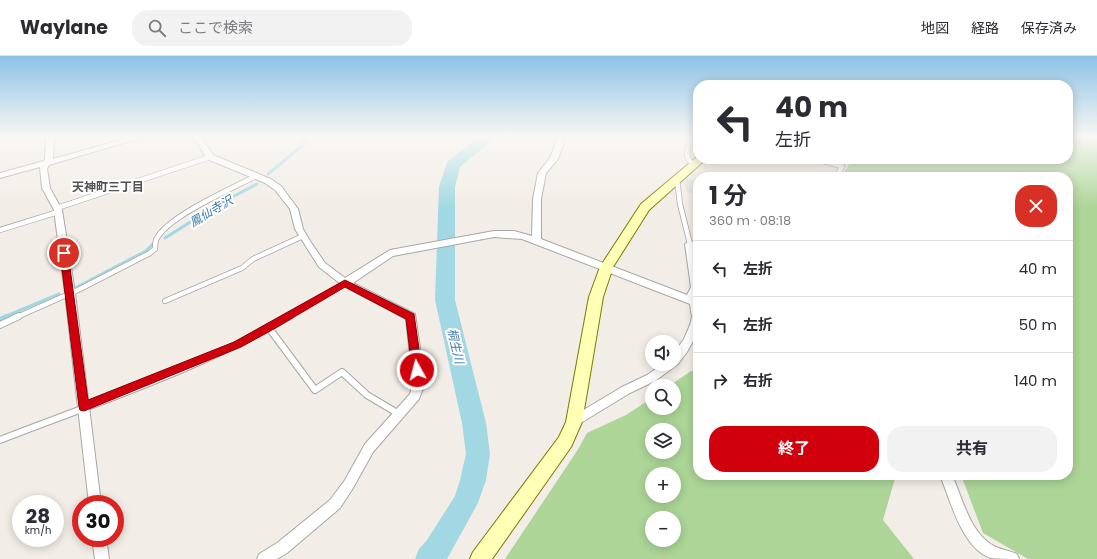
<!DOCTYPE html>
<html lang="ja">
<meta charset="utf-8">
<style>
body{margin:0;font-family:Poppins,"Noto Sans JP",sans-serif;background:#f2f2f3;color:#2b2b33;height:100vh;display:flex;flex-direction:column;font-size:15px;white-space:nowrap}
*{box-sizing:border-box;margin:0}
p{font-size:13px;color:#7c7c81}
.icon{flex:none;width:22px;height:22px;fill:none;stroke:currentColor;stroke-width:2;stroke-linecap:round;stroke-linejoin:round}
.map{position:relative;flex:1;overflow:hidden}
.details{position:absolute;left:693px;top:116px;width:380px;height:308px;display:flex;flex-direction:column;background:#fff;border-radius:16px;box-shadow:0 2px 10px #0003}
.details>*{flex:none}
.guide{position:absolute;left:693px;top:24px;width:380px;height:84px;border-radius:16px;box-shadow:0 2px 10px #0003;background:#fff;color:#2b2b33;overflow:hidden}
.tools{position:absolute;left:645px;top:279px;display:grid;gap:8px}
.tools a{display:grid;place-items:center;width:36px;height:36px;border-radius:50%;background:#fff;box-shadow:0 2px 10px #0003;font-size:20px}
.speed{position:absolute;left:12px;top:439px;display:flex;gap:8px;font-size:20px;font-weight:700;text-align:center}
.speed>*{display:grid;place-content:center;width:52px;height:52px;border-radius:50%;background:#fff;box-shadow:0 2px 10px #0003;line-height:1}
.speed small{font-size:10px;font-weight:400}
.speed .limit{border:6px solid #d22;background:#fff;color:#111}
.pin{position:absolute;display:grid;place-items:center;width:34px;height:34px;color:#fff;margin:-17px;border:2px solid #fff;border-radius:50%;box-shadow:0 1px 4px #0007}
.me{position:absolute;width:44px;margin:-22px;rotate:353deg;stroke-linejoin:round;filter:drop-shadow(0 0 3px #0008)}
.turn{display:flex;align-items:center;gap:14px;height:84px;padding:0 16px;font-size:18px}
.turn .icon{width:52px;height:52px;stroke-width:2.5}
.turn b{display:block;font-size:28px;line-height:34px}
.round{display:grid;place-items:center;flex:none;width:42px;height:42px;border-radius:16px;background:#f2f2f3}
.head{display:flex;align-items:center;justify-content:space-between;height:68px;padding:0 16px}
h1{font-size:24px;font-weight:700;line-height:30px}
.button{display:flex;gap:8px;margin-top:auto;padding:8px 16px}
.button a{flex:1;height:46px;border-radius:16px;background:#d0000c;color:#fff;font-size:16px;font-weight:700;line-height:46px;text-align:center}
.button a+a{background:#f2f2f3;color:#2b2b33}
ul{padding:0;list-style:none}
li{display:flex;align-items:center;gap:12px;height:56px;padding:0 16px;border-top:1px solid #e1e1e2}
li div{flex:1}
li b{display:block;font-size:15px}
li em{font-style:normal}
header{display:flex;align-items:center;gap:24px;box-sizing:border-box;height:56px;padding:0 20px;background:#fff;border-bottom:1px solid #e1e1e2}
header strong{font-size:19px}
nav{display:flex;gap:22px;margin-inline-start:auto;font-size:14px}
.search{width:280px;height:36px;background:#f2f2f3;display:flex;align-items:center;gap:10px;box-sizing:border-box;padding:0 14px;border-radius:16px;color:#7c7c81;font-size:15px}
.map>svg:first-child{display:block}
.forest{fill:#acd597;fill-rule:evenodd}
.parking{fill:#e4e4e4}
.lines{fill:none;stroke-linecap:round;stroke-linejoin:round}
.stream-far1{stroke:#a2d8e3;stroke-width:3}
.stream{stroke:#a2d8e3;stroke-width:4}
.river{fill:#a2d8e3;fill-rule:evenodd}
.lane-far1-casing{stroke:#a7a7a7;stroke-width:6}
.lane-casing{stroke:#a7a7a7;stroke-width:8}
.street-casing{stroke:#a7a7a7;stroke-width:2}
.secondary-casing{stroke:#787e00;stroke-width:2}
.lane-far1{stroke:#fff;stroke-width:4.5}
.lane{stroke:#fff;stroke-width:6}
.street{fill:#fff;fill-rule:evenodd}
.secondary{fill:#ffffb6;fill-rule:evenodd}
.route{fill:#d0000c;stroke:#870008}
.labels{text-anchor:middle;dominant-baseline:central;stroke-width:4;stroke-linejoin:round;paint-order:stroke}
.neighbourhood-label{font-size:12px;font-weight:bold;fill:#535353;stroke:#fff}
.water-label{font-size:12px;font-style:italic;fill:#3d79a9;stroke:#fff}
</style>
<header>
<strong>Waylane</strong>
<div class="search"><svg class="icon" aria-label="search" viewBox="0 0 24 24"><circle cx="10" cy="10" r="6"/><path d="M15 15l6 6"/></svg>ここで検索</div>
<nav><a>地図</a><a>経路</a><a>保存済み</a></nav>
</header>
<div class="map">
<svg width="1097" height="503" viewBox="0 0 1097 503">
<rect width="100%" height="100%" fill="#f2ede6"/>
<g class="forest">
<polygon points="1068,81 1097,81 1097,503 1028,503 983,477 961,419 1068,419 1068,121 841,121 853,103 1068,103"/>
<path d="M691,315h7v104h198l-13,45 31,39h-409l72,-108 10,-18 39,-18 26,-17v10h22v-22h-5zM652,374h22v22h-22zM652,418h22v22h-22zM652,462h22v22h-22z"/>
</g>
<polygon class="parking" points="688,122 698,126 698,140 687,136 684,126"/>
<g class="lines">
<g class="stream-far1">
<polyline points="268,118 302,90 307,81"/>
<polyline points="165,182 219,148 257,128"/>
<polyline points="77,231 146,195 153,188"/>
<polyline points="4,261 59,238"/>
</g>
<polyline class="stream" points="0,263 6,260"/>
<polygon class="river" points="479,81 496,81 460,111 455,131 455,244 486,367 490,398 486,424 478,447 447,503 415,503 419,493 427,484 455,440 460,424 466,398 462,367 435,244 439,131 447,106"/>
<g class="lane-far1-casing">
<g id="lane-far1">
<polyline points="689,81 687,100 693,110"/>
<polyline points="816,103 842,110 837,121"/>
<polyline points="677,123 680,148 690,188"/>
<polyline points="57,152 210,101"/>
<polyline points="0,174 58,156"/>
<polyline points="165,245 242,212 253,203 303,180"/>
<path d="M17,261l63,-28 70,-36 5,-4c0,-3 0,-6 1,-9 10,-23 77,-52 100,-64"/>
<polyline points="288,261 345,227"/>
</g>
</g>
<g class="lane-casing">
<g id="lane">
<polyline points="0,269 19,260"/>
<polyline points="269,272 315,334 342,316 367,339 399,358"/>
<path d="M0,384c98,-38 199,-71 290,-124"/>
</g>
</g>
<g class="street-casing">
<g id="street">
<polygon points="46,81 54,81 53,103 131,81 144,81 49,109 47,113 50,132 62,154 75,237 101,448 89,448 65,237 54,154 42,132 40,111 0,122 0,117 44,105 45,103"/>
<path d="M194,81h7l12,18 58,24 10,7 17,23 5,20 7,12 15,22 20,15 45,-28 104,-19h20l18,5 1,-37 5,-26 12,-15 8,-21h8l-8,22 -12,14 -5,26v40l146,56 4,-8 -6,-43 5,-3 3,1c6,11 8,45 2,56l3,2v32l-11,20 -9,12 -23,17 -25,12 -56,34 -4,-1 -2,-4 2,-4 52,-31 25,-12 16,-11h11v-11l10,-14 6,-14 2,-8 -2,-13 -168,-65 -28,-2 -101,19 -40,27 62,31 10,69 -6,16 -46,53 -20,36 -13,20 -53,45 -10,6h-20l2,-5 18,-11 53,-43 15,-20 20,-36 45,-50 3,-11 -7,-64 -64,-34 -23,-18 -24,-38 -5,-20 -15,-19 -10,-7 -58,-24z"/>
<path d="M940,419h12c11,24 18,60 44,72 7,3 14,4 21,7l2,5c-9,0 -20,0 -28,-1 -29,-9 -41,-59 -51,-83z"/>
<polygon points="92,482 106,482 109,503 95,503"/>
</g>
</g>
<g class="secondary-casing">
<polygon id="secondary" points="698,100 698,103 706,103 649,154 613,211 603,241 582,366 571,391 492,503 470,503 473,496 559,381 566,366 589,241 600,211 641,148"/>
</g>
<use href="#lane-far1" class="lane-far1"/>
<use href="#lane" class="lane"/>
<use href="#street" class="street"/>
<use href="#secondary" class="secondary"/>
</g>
<linearGradient id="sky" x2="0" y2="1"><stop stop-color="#8cc2e6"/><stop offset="0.53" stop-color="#f9f7f4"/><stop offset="1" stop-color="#f9f7f4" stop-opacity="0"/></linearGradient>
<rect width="1097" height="152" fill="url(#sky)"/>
<polygon class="route" points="64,194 68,197 88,344 234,286 345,224 414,258 422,314 421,317 414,317 412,314 406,263 345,231 272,274 241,291 84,355 80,354 79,351 60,197"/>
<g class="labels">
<g class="neighbourhood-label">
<text x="108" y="130">天神町三丁目</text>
</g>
<g class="water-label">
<text transform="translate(211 155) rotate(-31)">鳳仙寺沢</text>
<text transform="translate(456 290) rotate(77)">桐生川</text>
</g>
</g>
</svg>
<div class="tools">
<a><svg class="icon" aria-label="sound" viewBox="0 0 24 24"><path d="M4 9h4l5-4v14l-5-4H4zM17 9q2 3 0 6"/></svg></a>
<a><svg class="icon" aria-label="search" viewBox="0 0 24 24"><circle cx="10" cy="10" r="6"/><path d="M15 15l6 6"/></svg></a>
<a><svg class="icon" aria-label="layers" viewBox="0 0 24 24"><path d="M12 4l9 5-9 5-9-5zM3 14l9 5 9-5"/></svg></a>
<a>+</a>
<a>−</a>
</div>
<div class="speed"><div>28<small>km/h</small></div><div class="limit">30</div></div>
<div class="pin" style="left:64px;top:197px;background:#d93025"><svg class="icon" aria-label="arrive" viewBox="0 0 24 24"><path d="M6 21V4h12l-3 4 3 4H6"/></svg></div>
<svg class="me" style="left:417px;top:314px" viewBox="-20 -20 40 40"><circle r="17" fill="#d0000c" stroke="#fff" stroke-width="3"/><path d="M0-11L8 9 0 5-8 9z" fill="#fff"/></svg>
<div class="guide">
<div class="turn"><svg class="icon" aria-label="left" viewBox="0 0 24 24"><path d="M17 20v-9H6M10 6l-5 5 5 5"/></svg><div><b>40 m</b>左折</div></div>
</div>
<section class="details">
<div class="head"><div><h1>1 分</h1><p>360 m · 08:18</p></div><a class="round" style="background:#d93025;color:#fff"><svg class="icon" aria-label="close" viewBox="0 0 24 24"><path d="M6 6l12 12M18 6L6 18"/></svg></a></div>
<ul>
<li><svg class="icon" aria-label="left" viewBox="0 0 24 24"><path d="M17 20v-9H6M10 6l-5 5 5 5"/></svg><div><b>左折</b></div><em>40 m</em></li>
<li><svg class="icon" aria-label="left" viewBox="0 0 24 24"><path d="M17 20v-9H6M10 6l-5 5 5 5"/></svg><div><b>左折</b></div><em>50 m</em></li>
<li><svg class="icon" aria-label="right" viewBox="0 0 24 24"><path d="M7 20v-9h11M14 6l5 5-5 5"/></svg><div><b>右折</b></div><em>140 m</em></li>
</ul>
<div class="button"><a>終了</a><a>共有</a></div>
</section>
</div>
